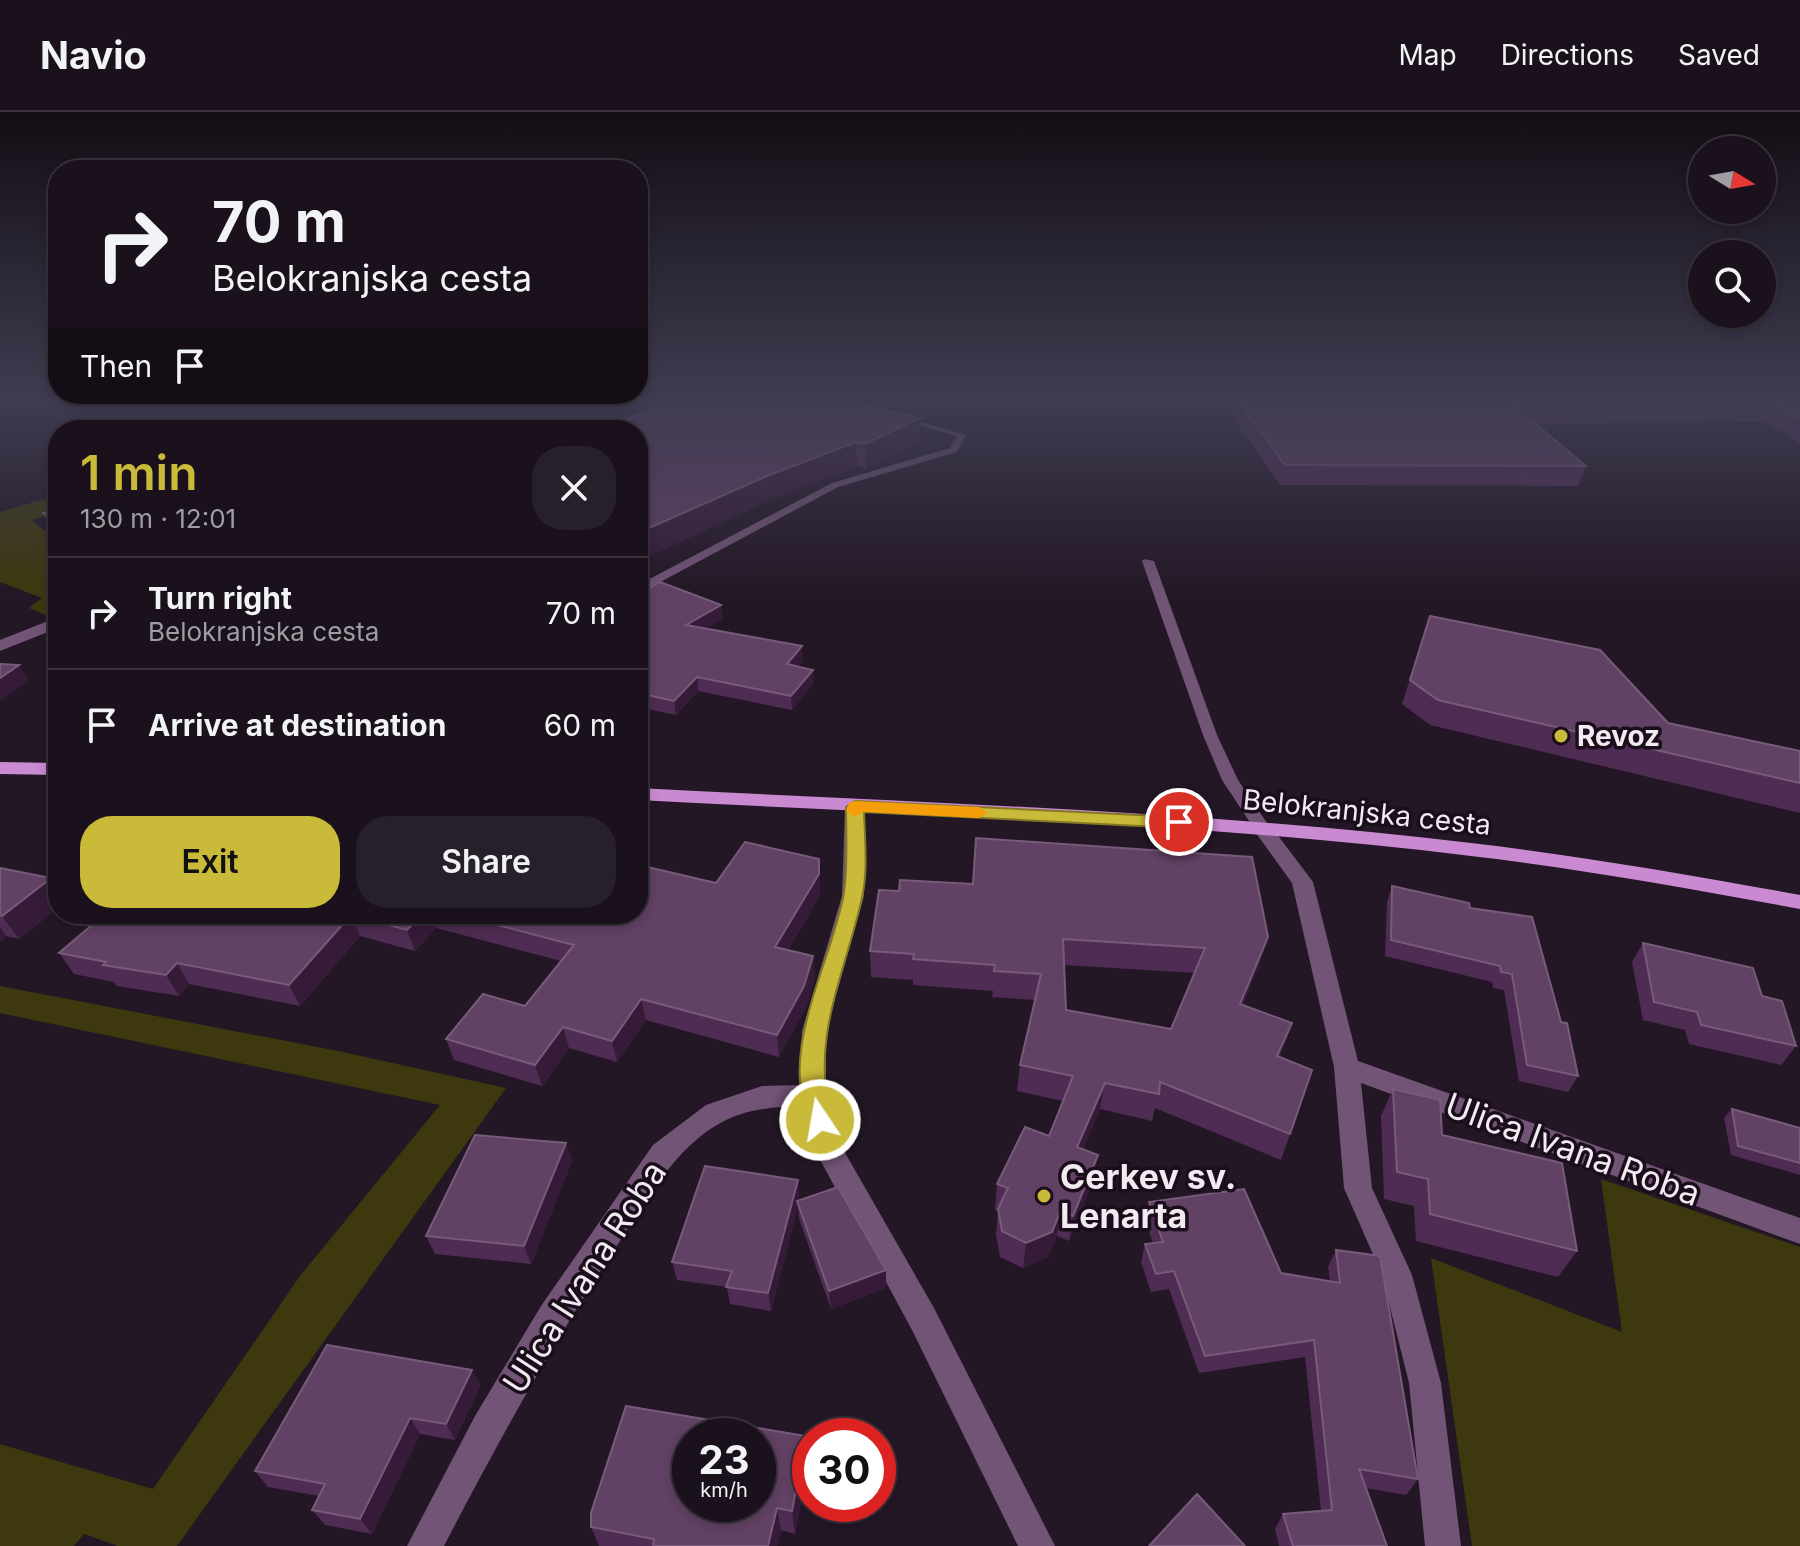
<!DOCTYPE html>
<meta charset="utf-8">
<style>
body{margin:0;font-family:Inter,sans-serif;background:#271f29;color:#f1f3f6;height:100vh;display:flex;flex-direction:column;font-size:30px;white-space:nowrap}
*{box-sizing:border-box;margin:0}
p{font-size:26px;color:#9f9da3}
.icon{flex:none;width:44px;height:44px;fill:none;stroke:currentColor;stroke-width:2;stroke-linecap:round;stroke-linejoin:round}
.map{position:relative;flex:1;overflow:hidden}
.panel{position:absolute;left:48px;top:308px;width:600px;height:504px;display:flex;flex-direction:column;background:#1a111c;border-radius:32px;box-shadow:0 4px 12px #0003,0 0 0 2px #38313b}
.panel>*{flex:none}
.hud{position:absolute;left:48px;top:48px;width:600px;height:244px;border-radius:32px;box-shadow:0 4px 12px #0003,0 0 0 2px #38313b;background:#1a111c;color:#f1f3f6;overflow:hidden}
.needle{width:52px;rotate:101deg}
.fabs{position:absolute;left:1688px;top:24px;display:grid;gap:16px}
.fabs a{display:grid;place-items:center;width:88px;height:88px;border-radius:50%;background:#1a111c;box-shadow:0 4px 12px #0003,0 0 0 2px #38313b;font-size:40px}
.speed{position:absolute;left:672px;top:1306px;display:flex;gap:16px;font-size:40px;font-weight:700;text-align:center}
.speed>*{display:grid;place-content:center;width:104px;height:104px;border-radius:50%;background:#1a111c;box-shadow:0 4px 12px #0003,0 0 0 2px #38313b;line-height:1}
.speed small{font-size:20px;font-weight:400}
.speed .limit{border:12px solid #d22;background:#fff;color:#111}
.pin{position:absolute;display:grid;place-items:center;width:68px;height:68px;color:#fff;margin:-34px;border:4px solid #fff;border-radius:50%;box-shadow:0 2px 8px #0007}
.me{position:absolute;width:88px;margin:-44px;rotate:348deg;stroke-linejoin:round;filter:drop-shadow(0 0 6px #0008)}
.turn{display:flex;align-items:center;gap:28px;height:168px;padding:0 32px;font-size:36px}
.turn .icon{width:104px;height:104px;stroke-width:2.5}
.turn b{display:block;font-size:56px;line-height:68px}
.then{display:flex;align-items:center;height:76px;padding:0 32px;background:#0003;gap:16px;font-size:30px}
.round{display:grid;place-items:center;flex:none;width:84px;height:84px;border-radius:32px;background:#271f29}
.head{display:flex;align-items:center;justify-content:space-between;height:136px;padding:0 32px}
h1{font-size:48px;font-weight:600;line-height:60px;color:#caba3a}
.cta{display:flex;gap:16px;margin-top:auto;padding:16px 32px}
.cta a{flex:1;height:92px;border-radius:32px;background:#caba3a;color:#111;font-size:32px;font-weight:600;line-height:92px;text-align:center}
.cta a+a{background:#271f29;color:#f1f3f6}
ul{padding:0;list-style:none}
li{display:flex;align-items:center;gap:24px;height:112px;padding:0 32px;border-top:2px solid #38313b}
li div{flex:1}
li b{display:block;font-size:30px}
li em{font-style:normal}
header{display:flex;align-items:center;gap:48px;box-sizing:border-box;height:112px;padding:0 40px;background:#1a111c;border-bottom:2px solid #38313b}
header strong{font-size:38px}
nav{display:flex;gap:44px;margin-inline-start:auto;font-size:28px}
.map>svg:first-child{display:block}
.green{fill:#3d380e}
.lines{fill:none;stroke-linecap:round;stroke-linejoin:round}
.lane{fill:#725476;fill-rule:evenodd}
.street{fill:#725476;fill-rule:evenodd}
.primary{fill:#ca8ad1;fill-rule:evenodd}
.wall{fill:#4f2c53;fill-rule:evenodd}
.shaded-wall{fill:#361b39}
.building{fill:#614164;stroke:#785b7a;stroke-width:2;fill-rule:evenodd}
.route{fill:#caba3a;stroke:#837926;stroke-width:2}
.slow{fill:#f59e0b}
.poi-dot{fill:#caba3a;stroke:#1a0e1b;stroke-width:3}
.labels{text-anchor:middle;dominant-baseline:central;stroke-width:7;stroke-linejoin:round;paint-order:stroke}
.poi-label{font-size:28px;font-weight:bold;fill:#f2e9f2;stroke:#1a0e1b;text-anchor:start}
.street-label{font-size:28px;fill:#f2e9f2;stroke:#1a0e1b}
.near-street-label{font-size:34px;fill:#f2e9f2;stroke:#1a0e1b}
.near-poi-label{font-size:34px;font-weight:bold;fill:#f2e9f2;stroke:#1a0e1b;text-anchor:start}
</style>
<header>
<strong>Navio</strong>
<nav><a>Map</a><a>Directions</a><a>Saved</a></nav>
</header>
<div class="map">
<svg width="1800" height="1434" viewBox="0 0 1800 1434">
<rect width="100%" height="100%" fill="#231725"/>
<g class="green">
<polygon points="58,383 58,400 31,408 58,429 58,503 51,505 29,496 42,486 0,470 0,400"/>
<polygon points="0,874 338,939 506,976 177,1434 118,1434 84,1422 74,1434 0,1434 0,1332 153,1377 300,1164 440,993 0,901"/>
<polygon points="1601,1067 1800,1135 1800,1434 1472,1434 1431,1146 1622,1220"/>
</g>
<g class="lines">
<g class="lane">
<polygon points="896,303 966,323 957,340 838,375 638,482 638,473 832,371 950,336 957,324 896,307"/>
<polygon points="1144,447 1154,449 1217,623 1238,668 1271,717 1269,721 1257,721 1222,668 1203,623 1142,449"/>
</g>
<g class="street">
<polygon points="58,505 58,516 0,539 0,528"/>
<path d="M855,689l10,6 -1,89 -38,135v64l14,49 94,164 121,238h-37l-106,-216 -95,-176 -14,-48c-27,1 -52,2 -77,14 -50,24 -80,82 -110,127 -63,96 -119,196 -172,299h-37l68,-130 66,-110 112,-161 53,-40 56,-19 38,-1 2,-54 40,-135 3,-89z"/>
<polygon points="1263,711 1270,713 1313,770 1358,949 1800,1106 1800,1132 1361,971 1372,1076 1412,1163 1441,1271 1461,1434 1425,1434 1409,1271 1382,1163 1344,1076 1334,955 1292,771 1253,717"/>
</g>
<g class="primary">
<polygon points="0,650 58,651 58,663 0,662"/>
<path d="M638,676c278,15 557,22 833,55 110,13 220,32 329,52v14c-109,-20 -218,-40 -329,-53 -276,-34 -555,-41 -833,-56z"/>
</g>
</g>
<g class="wall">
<polygon points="664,284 827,284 920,306 920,330 866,357 857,354 769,389 665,293"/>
<polygon points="1218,284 1800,284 1800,331 1765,310 1534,311 1586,354 1578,374 1280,373"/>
<polygon points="58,397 58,422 50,416 43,401"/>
<polygon points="638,483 721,493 723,507 706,516 803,548 798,555 813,558 813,572 792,598 698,579 676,603 638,595"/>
<polygon points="1430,504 1668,611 1800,639 1800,701 1430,613 1402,592"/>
<polygon points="0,756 58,777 58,796 19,827 6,824 0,830"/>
<polygon points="820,767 820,783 788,838 815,865 806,895 779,945 646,908 617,950 569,936 542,974 454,948 446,927 525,894 561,849 436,816 415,839 360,824 300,894 189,872 179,884 117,874 114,870 74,862 59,841 112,802 638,802 716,771"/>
<path d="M973,772l287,79 -17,42 49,18 -12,34 10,77 -9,26 -126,-52 -3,13 -52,-12 -17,40 15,6 -5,26 -24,60 -12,-5 -9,21 -25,11 -23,-11 -4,-22 2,-23 -3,-2 2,-26 52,-48 14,-35 -46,-10 3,-26 15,-65 -43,-3 1,-6 -80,-6v-5l-42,-3 -1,-26 29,-60zM1064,853l131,8 -24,56 -105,-19z"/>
<polygon points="1392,774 1470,796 1561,910 1578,964 1568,980 1519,969 1504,878 1493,876 1492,870 1385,844 1387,790"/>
<polygon points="1643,831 1762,884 1796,934 1781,953 1689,932 1685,918 1643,908 1632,850"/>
<polygon points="1393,977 1442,1023 1577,1139 1558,1165 1416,1129 1414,1094 1384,1087 1381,1004"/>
<polygon points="1732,997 1800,1016 1800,1063 1731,1043 1724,1006"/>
<polygon points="566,1031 572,1049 531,1152 435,1142 426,1124"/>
<polygon points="800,1086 799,1088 886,1158 886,1176 831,1197 799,1107 798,1094 771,1199 730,1192 727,1175 677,1168 672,1150"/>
<polygon points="1149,1090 1281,1161 1330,1169 1328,1155 1336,1138 1418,1367 1406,1383 1366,1376 1387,1434 1279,1434 1275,1417 1283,1402 1321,1399 1305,1245 1199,1261 1169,1177 1151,1180 1141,1150 1145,1132 1153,1131 1145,1108"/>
<polygon points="472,1258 480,1274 455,1328 420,1322 372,1422 325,1413 312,1398 319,1384 268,1375 255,1359"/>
<polygon points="809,1348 795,1422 781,1418 777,1434 599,1434 591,1415"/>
</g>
<g class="shaded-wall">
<polygon points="920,306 920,330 866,357 865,332"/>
<polygon points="856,330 857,354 769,389 638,450 638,421 767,364"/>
<polygon points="721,493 723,507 688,526 686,513"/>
<polygon points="802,534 803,548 788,567 787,552"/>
<polygon points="19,553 29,569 0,589 0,566"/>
<polygon points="813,558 813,572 792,598 791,584"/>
<polygon points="697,565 698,579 676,603 674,589"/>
<polygon points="819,747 820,783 777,856 775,835"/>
<polygon points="51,766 58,777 58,796 19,827 2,804"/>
<polygon points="422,802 431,802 436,816 415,839 407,818"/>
<polygon points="351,803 360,824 300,894 289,873"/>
<polygon points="0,815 6,824 0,830"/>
<polygon points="1268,825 1260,851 1233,918 1240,892"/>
<polygon points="813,844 815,865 806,895 779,945 777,923"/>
<polygon points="177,851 189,872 179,884 166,863"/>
<polygon points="641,887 646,908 617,950 612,929"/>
<polygon points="1292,911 1283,937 1268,970 1277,944"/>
<polygon points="563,915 569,936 542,974 535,953"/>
<polygon points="1105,971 1100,997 1073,1061 1077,1035"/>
<polygon points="566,1031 572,1049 531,1152 524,1134"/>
<polygon points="1098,1043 1093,1069 1069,1129 1073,1104"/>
<polygon points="798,1068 800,1086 798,1092 797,1089 798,1094 771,1199 768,1181"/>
<polygon points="1061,1098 1057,1124 1048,1145 1023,1156 1026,1131"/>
<polygon points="886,1158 886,1176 831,1197 829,1179"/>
<polygon points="472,1258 480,1274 455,1328 446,1312"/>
<polygon points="410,1306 420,1322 372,1422 360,1407"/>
<polygon points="806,1324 809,1348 795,1422 792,1399"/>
<polygon points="777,1396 781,1418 777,1434 768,1434"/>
</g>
<g class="building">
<polygon points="683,284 827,284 920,306 865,332 856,330 767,364 638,421 638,318 596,318 687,285"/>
<polygon points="1234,284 1800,284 1800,307 1774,292 1512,292 1586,354 1285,353"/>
<polygon points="58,397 58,413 43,401"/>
<polygon points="660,470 721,493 686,513 802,534 787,552 813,558 791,584 697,565 674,589 638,581 638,483"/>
<polygon points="1430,504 1600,538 1668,611 1800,639 1800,671 1438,588 1410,568"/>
<polygon points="0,552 19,553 0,566"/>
<path d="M976,726l276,19 16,80 -28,67 52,19 -15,33 35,14 -22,64 -130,-52 -1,12 -54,-11 -28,64 21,8 -25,61 -12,-6 -9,22 -26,11 -24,-12 -4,-22 10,-21 -11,-4 28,-57 24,9 24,-60 -53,-11 21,-91 -47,-3 1,-6 -82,-6 1,-5 -44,-3 9,-61 20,1 1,-11 73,4zM1063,827l142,9 -34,81 -105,-19z"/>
<polygon points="745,730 819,747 819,762 775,835 813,844 804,874 777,923 641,887 612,929 563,915 535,953 446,927 483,882 525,894 574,833 456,802 638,802 639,753 716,771"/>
<polygon points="0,756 51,766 2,804 0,803"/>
<polygon points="1392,774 1469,791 1470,796 1532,805 1561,910 1567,911 1578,964 1527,953 1512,862 1501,860 1500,854 1391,828"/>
<polygon points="112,802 422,802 407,818 351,803 289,873 177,851 166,863 103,853 106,850 59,841 99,807 105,808"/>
<polygon points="1643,831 1753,856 1762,884 1782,889 1796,934 1701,913 1697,900 1654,890"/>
<polygon points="1393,977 1440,988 1442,1023 1562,1051 1577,1139 1430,1102 1428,1067 1397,1060"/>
<polygon points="1732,997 1800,1016 1800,1051 1738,1034"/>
<polygon points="475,1023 566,1031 524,1134 426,1124"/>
<polygon points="705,1054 798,1068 768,1181 726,1175 732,1159 672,1150"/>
<polygon points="838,1075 886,1158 829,1179 797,1089"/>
<polygon points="1244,1077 1281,1161 1340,1171 1336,1138 1380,1144 1418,1367 1359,1357 1387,1434 1293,1434 1283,1402 1332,1398 1314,1228 1205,1244 1174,1159 1156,1162 1145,1132 1163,1130 1149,1090"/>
<polygon points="327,1233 472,1258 446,1312 410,1306 360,1407 312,1398 325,1372 255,1359"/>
<path d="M626,1294l180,30 -14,75 -15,-3 -9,38h-115l1,-7 -63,-12v-14zM690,1324h68v68h-68z"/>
<polygon points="1197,1382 1245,1434 1149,1434"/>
</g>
<linearGradient id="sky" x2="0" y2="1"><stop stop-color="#130d14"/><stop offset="0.59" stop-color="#3f3c51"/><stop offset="1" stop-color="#3f3c51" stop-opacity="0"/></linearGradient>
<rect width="1800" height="485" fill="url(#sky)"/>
<path class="route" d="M855,689l324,16 9,5 -9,6 -315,-16c1,29 4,59 -2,86 -17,76 -53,143 -30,222l-3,7 -9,3 -8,-3c-37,-73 19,-161 32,-234 4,-28 2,-57 2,-86z"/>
<polygon class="slow" points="855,689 979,695 988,701 979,706 863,700 855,705 846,699 849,691"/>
<g class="poi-dot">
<circle cx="1561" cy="624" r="8"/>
<circle cx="1044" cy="1084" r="8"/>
</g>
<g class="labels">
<g class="poi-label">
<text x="1577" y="624">Revoz</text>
</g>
<g class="street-label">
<text transform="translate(1367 700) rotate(6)">Belokranjska cesta</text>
</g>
<g class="near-street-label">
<text transform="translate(1573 1037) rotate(20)">Ulica Ivana Roba</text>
<text transform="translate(584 1165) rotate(-57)">Ulica Ivana Roba</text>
</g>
<g class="near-poi-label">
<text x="1060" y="1064">Cerkev sv.<tspan x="1060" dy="39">Lenarta</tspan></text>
</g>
</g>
</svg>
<div class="fabs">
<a><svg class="needle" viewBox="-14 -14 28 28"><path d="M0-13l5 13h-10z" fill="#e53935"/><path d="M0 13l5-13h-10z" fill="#9f9da3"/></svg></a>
<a><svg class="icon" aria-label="search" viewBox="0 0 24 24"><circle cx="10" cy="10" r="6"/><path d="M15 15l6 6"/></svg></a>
</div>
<div class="speed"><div>23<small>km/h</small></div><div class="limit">30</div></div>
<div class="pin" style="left:1179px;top:710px;background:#d93025"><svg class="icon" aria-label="arrive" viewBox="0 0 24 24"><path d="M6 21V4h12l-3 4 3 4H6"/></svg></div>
<svg class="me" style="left:820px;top:1008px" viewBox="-20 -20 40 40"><circle r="17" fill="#caba3a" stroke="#fff" stroke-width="3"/><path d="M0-11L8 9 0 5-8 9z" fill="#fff"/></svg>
<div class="hud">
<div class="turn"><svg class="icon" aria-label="right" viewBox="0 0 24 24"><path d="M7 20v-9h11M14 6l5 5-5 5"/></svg><div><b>70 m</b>Belokranjska cesta</div></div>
<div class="then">Then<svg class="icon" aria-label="arrive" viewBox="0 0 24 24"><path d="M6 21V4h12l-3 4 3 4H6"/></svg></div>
</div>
<section class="panel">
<div class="head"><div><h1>1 min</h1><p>130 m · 12:01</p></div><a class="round"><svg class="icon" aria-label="close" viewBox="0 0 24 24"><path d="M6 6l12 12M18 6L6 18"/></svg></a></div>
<ul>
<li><svg class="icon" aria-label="right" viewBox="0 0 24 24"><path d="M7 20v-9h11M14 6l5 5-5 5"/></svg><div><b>Turn right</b><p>Belokranjska cesta</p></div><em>70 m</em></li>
<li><svg class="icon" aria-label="arrive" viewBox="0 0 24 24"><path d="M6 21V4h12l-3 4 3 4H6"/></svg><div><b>Arrive at destination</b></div><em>60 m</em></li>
</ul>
<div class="cta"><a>Exit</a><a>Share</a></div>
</section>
</div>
